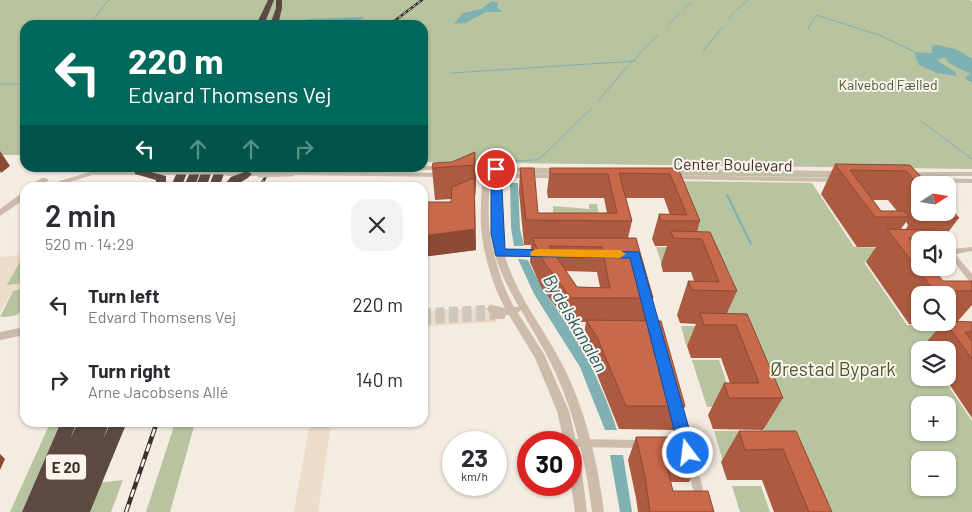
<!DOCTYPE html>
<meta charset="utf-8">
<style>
body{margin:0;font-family:Barlow,sans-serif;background:#f2f2f3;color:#2b2b33;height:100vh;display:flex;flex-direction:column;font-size:19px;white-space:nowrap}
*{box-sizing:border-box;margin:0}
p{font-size:16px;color:#7c7c81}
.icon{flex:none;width:28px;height:28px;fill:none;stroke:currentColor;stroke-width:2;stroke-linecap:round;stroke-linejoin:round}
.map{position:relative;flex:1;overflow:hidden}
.sheet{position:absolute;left:20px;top:182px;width:408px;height:245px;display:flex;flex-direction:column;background:#fff;border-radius:15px;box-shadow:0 1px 4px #0004}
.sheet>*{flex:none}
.guide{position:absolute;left:20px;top:20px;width:408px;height:152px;border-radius:15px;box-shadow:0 1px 4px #0004;background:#00695c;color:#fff;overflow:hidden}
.needle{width:32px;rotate:78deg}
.tools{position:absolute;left:911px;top:176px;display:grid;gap:10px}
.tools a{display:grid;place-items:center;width:45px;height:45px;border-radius:10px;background:#fff;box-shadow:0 1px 4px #0004;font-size:25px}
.speed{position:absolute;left:442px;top:431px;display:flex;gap:10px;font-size:25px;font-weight:700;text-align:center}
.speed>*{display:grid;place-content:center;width:65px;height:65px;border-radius:50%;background:#fff;box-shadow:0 1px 4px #0004;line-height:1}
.speed small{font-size:12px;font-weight:400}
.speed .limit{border:8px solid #d22;background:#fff;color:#111}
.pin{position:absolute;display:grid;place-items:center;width:42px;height:42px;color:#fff;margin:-21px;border:2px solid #fff;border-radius:50%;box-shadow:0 1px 5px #0007}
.me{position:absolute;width:55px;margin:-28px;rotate:345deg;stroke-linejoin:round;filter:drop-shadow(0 0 4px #0008)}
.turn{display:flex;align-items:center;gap:18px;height:105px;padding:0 25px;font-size:22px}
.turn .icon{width:65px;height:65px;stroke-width:2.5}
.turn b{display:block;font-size:35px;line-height:42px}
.lanes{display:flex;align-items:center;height:48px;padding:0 25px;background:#0003;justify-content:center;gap:25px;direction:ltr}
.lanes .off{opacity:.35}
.round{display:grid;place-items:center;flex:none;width:52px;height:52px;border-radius:15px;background:#f2f2f3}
.overview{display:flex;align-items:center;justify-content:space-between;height:85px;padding:0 25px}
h1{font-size:30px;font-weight:600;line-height:38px}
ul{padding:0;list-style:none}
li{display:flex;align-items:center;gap:15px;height:75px;padding:0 25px}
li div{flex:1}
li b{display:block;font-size:19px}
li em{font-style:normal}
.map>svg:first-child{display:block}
.green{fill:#b8c4a0;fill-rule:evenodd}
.plaza{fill:#ecdcc8}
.water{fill:#7fb0b2}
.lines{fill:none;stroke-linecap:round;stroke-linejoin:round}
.stream-far1{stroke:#7fb0b2;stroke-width:1}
.stream{stroke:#7fb0b2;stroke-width:2}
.tertiary-tunnel{stroke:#cfc6bd;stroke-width:9;stroke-dasharray:9 4.5;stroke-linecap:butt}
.minor{fill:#cdbbac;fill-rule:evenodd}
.tertiary{fill:#cdbbac;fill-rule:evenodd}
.motorway{fill:#5c4a42;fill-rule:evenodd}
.rail-far1-casing{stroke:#3b302b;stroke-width:2.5}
.rail-casing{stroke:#3b302b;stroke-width:4.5}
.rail-far1{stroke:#fbf5ee;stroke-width:1;stroke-dasharray:3;stroke-linecap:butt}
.rail{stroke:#fbf5ee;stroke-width:2.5;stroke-dasharray:8;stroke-linecap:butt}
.tertiary-bridge{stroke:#cdbbac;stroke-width:7}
.wall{fill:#ac5a40;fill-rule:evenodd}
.shaded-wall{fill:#8c4a34}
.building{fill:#c8694b;stroke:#8c4a34;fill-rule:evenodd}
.route{fill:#1a73e8;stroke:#114b97}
.slow{fill:#f59e0b}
.labels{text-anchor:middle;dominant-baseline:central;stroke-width:4;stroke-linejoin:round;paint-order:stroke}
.far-park-label{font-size:14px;fill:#4a5a2e;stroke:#fbf5ee}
.shield{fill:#fbf5ee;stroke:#756b66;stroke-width:1}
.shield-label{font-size:15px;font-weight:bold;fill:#3b302b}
.street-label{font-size:16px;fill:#3b302b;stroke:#fbf5ee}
.water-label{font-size:18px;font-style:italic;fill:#1f5a5e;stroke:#fbf5ee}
.near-park-label{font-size:19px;fill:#4a5a2e;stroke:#fbf5ee}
</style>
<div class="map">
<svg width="972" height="512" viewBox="0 0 972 512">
<rect width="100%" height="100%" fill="#f4ebe1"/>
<g class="green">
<polygon points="0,0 969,0 972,1 972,169 423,162 422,25 25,25 25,155 0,155"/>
<polygon points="559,171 875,175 877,178 507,173"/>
<path d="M668,181l144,2 42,64 37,1 11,14h-38l43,63h54l-2,20h-38l3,5h-4v28h23l29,43v91h-176l-20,-51h-53l-9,-30h51l-33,-86h-46l-5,-19h42l-24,-63 -38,-1 -5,-15h36zM920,405h28v27h-28zM920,460h28v28h-28z"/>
<polygon points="589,204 597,204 599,215 553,215 553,206 589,209"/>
<polygon points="22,258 25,258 25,283 6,286"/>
<path d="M25,287c0,22 1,30 -25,30l13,-26z"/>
<polygon points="692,360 719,360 735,407 707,407"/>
<polygon points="50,423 62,423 23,512 10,512"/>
<polygon points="175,423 195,423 170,512 146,512"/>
<polygon points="123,480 111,512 86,512 98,483"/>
<polygon points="732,486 761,486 770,512 740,512"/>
</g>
<g class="plaza">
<polygon points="22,252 25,252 25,258 22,258 6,285 25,283 25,287 13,290 0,313 0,257 20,255"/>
<polygon points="488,307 497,322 430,326 430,328 423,328 422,311"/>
<polygon points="310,422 331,423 318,512 294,512"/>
</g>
<g class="water">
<polygon points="492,1 498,3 497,7 502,12 486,12 465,23 454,24 463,13 481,9"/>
<polygon points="364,17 355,25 305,25 308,20 311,19"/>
<polygon points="938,45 958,50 972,59 972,83 965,78 970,74 949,63 945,57 937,60 955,72 957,76 937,73 919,65 914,52 932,53 932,46"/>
<polygon points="510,183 518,183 520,229 524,246 514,246 511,228"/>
<path d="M518,259l10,1c13,31 35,56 52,85 15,27 27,55 37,85h-12l-25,-63 -46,-73z"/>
<polygon points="610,455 623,455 632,512 620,512"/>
</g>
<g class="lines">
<g class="stream-far1">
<polyline points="684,9 691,2"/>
<polyline points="735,11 748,0"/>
<polyline points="729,19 733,13"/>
<polyline points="89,25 109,0"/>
<polyline points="668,25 679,14"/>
<polyline points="808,29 816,15 879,35 915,52"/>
<polyline points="703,51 723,27"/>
<polyline points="630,64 658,35"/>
<polyline points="451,73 635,61"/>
<polyline points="0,84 25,84"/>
<polyline points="599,100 627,67"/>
<polyline points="921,121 972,159"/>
<polyline points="502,161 538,160 591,109"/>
</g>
<polyline class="stream" points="727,195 751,244"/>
<g class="tertiary-tunnel">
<polyline points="422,313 492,309"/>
<polyline points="422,320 495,316"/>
</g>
<g class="minor">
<polygon points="972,247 972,251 955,254 972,274 972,282 969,281 948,254 948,248 951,249"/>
<polygon points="487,251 539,251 542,253 539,255 489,255 486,253"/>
<polygon points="647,297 650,298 651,300 658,328 657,330 654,331 651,330 650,328 643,300 644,298"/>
<polygon points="677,407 680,408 681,411 691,444 689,447 686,448 683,447 681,444 673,411 674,408"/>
<polygon points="572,439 641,440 644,441 646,444 644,447 641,448 572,447 571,442 568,442 569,440"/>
<polygon points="692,461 695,463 697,466 709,512 699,512 687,466 689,463"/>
</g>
<g class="tertiary">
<polygon points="422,166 442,166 446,168 442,170 383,170 379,168 422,168"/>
<path d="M462,167l98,1 4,2 -4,2h-60v1l59,1 4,2 -4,2h-59c-1,24 -3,51 4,75 12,44 44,80 63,121 20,43 31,90 37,138h-12c-6,-47 -16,-94 -36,-138 -10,-22 -23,-43 -35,-64l-3,3 26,41 25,57 11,47 7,54h-12l-4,-27v-43h-7l-7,-31 -22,-53 -26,-43h-3l-2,4h-12l-2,-3 3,-3 -4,-1 -2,-3 2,-3 3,-1 13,3c-12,-21 -23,-58 -24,-83 -1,-16 1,-32 1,-48h-17l-4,-2 4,-2h17v-2h-20zM490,177l2,1c0,24 -3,49 2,73 5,20 15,38 25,56h-5c-12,-21 -23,-58 -25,-82 -1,-16 0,-32 1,-48z"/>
<polygon points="665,169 842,171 846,173 842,175 668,173 664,171"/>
<polygon points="92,171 174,171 178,173 174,175 92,175 51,188 38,188"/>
<polygon points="288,171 444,173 448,175 444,177 291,175 287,173"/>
<polygon points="224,172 260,172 264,174 260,176 227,176 223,174"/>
<rect x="905" y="172" width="67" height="4"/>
<polygon points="667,175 839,178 843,180 839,182 670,179 666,177"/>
<polygon points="42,178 45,178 49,180 36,188 26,188"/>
<polygon points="909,178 972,179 972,183 912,182 909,182 908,180"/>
<polygon points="22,193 25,193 25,199 0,216 0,209"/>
<polygon points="25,327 25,335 0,340 0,332"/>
</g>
<g class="motorway">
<polygon points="268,0 274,0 264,25 256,25"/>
<polygon points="276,0 282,0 282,8 278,25 270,25 276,8"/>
<polygon points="179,168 189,168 181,188 170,188"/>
<polygon points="192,168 202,168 194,188 183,188"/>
<polygon points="203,168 213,168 206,188 195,188"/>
<polygon points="216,168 226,168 219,188 208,188"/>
<polygon points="139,169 166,176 166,188 156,188 156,180 135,174 135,170"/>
<path d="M247,171l5,3c-5,6 -13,8 -19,14l-10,-2 8,-9z"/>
<polygon points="61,422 77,422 70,439 78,422 110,422 103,439 111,422 127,422 90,512 22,512"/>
</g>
<g class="rail-far1-casing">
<g id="rail-far1">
<polyline points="389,25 422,0"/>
<polyline points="259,188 271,168"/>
</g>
</g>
<g class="rail-casing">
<polyline id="rail" points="126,512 157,422"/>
</g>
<use href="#rail-far1" class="rail-far1"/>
<use href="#rail" class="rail"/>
<g class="tertiary-bridge">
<polyline points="174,171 229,171"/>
<polyline points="260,174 291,173"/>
</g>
</g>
<g class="wall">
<polygon points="475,152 476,183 475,197 476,250 422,257 422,202 451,202 451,199 435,200 432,168 452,162"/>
<path d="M835,164l75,1 10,20v27l39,6 -17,22h-22v28l23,13h29v24l-14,16 14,1v96l-27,-40h3v-28h-22l-3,-4 19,-22h-33l-43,-62 10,-15h-19l-36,-53zM873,200h15l9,11h-16zM906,222l2,3 -2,4h-5zM920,295h28v27h-28z"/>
<path d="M520,168l18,45h69l-3,-15h-56l-1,-6 3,-24h128l22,53 -3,11 40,59 -10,22 20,1 36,84 -20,32 -50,-1 -5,-14 16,-32h6l-9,-25h-30l-4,-12 9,-22 -16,-1 -3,-8 11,-34h6l-3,-9h-28l-2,-8 6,-18h-12l-3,-7 7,-25 11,1 -6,-17h-38l6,23 -4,17 25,60 -7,23 39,85 -10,24 -56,-1 -27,-67 -10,-17 4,-23h-19l-26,-35 -11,-25 1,-17h-7l-5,-53zM566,271l31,1 3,15h-23z"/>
<polygon points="739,431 796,431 832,512 774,512 762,480 727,480 721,462"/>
<polygon points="636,437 701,460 689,482 670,482 673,491 714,512 638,512 636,498 628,460"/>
</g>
<g class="shaded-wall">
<polygon points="0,151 10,166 1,173 0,171"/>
<polygon points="475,152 476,183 475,197 474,165"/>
<polygon points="475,229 476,250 422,257 422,236"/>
<polygon points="0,454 5,459 0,470"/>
</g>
<g class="building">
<polygon points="475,152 474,165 432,168 433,163 452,162"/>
<polygon points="835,164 910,165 929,185 920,185 920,186 906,171 850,170 881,211 904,211 909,217 875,217"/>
<polygon points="520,168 534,168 538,213 617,213 608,174 550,174 550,168 678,168 700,221 661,221 659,214 687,215 670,174 619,173 632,221 526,220"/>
<polygon points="474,178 475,229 422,236 422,202 451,202 452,187"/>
<polygon points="948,206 959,218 922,217 917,211 920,211 920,212 948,212"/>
<polygon points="887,229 932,230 940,238 909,238 920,252 920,268 932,268 943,281 972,281 972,291 934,291"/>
<polygon points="671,231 710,232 737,291 692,290 688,281 719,282 702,239 673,238"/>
<path d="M532,238h104l17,60h-82l-27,-36zM549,246l53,1 8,41 -33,-1z"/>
<polygon points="700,313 747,314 783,398 729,398 724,383 759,383 736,325 704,325"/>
<polygon points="586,320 661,321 685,406 626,406 597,337"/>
<polygon points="948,321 972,322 972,332 965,332 972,341 972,359 945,322 948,322"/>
<polygon points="739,431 796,431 832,512 809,512 783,449 745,450"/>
<polygon points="636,437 694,437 701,460 665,460 673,491 708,491 714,512 650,512 645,476"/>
</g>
<polygon class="route" points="496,166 501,169 505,249 639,252 696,453 694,458 688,460 682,458 680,453 630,258 496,256 491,234 491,169"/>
<polygon class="slow" points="535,249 620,250 626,254 620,258 531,256 530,253"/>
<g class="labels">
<g class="far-park-label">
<text x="888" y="84">Kalvebod Fælled</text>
</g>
<rect class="shield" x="46" y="454.5" width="40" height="25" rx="4"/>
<g class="shield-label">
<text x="66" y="467">E 20</text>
</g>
<g class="street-label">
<text transform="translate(733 164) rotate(1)">Center Boulevard</text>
</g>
<g class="water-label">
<text transform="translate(576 323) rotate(60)">Bydelskanalen</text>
</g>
<g class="near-park-label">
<text x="833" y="368">Ørestad Bypark</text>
</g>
</g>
</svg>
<div class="tools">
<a><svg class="needle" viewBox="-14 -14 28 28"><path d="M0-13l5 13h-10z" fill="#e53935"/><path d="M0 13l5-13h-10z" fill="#7c7c81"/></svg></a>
<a><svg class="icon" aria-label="sound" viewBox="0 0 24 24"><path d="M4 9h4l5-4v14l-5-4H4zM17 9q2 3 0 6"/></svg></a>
<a><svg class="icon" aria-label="search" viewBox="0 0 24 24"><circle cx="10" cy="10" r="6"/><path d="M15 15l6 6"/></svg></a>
<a><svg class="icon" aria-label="layers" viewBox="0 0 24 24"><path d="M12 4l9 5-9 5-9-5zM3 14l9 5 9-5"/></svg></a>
<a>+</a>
<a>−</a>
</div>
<div class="speed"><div>23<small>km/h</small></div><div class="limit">30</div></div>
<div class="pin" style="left:496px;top:169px;background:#d93025"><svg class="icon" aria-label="arrive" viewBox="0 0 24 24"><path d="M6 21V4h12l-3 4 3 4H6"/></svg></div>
<svg class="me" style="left:688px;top:453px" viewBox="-20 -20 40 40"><circle r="17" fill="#1a73e8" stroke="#fff" stroke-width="3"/><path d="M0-11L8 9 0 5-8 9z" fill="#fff"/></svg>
<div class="guide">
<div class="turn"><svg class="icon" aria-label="left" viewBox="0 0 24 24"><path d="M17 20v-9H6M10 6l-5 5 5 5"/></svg><div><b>220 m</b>Edvard Thomsens Vej</div></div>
<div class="lanes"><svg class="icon" aria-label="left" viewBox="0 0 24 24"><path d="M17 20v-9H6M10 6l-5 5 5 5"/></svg><svg class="icon off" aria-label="ahead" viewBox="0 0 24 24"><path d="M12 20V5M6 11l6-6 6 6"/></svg><svg class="icon off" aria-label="ahead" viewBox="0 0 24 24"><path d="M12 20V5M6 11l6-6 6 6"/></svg><svg class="icon off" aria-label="right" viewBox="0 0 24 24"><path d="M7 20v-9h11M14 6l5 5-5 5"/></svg></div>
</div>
<section class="sheet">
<div class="overview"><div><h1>2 min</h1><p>520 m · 14:29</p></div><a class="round"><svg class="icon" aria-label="close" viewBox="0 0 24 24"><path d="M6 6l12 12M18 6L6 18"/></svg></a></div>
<ul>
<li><svg class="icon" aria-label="left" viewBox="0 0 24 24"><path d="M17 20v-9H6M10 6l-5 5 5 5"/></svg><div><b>Turn left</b><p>Edvard Thomsens Vej</p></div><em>220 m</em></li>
<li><svg class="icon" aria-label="right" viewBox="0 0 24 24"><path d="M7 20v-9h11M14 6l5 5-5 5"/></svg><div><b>Turn right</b><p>Arne Jacobsens Allé</p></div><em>140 m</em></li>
</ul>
</section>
</div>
